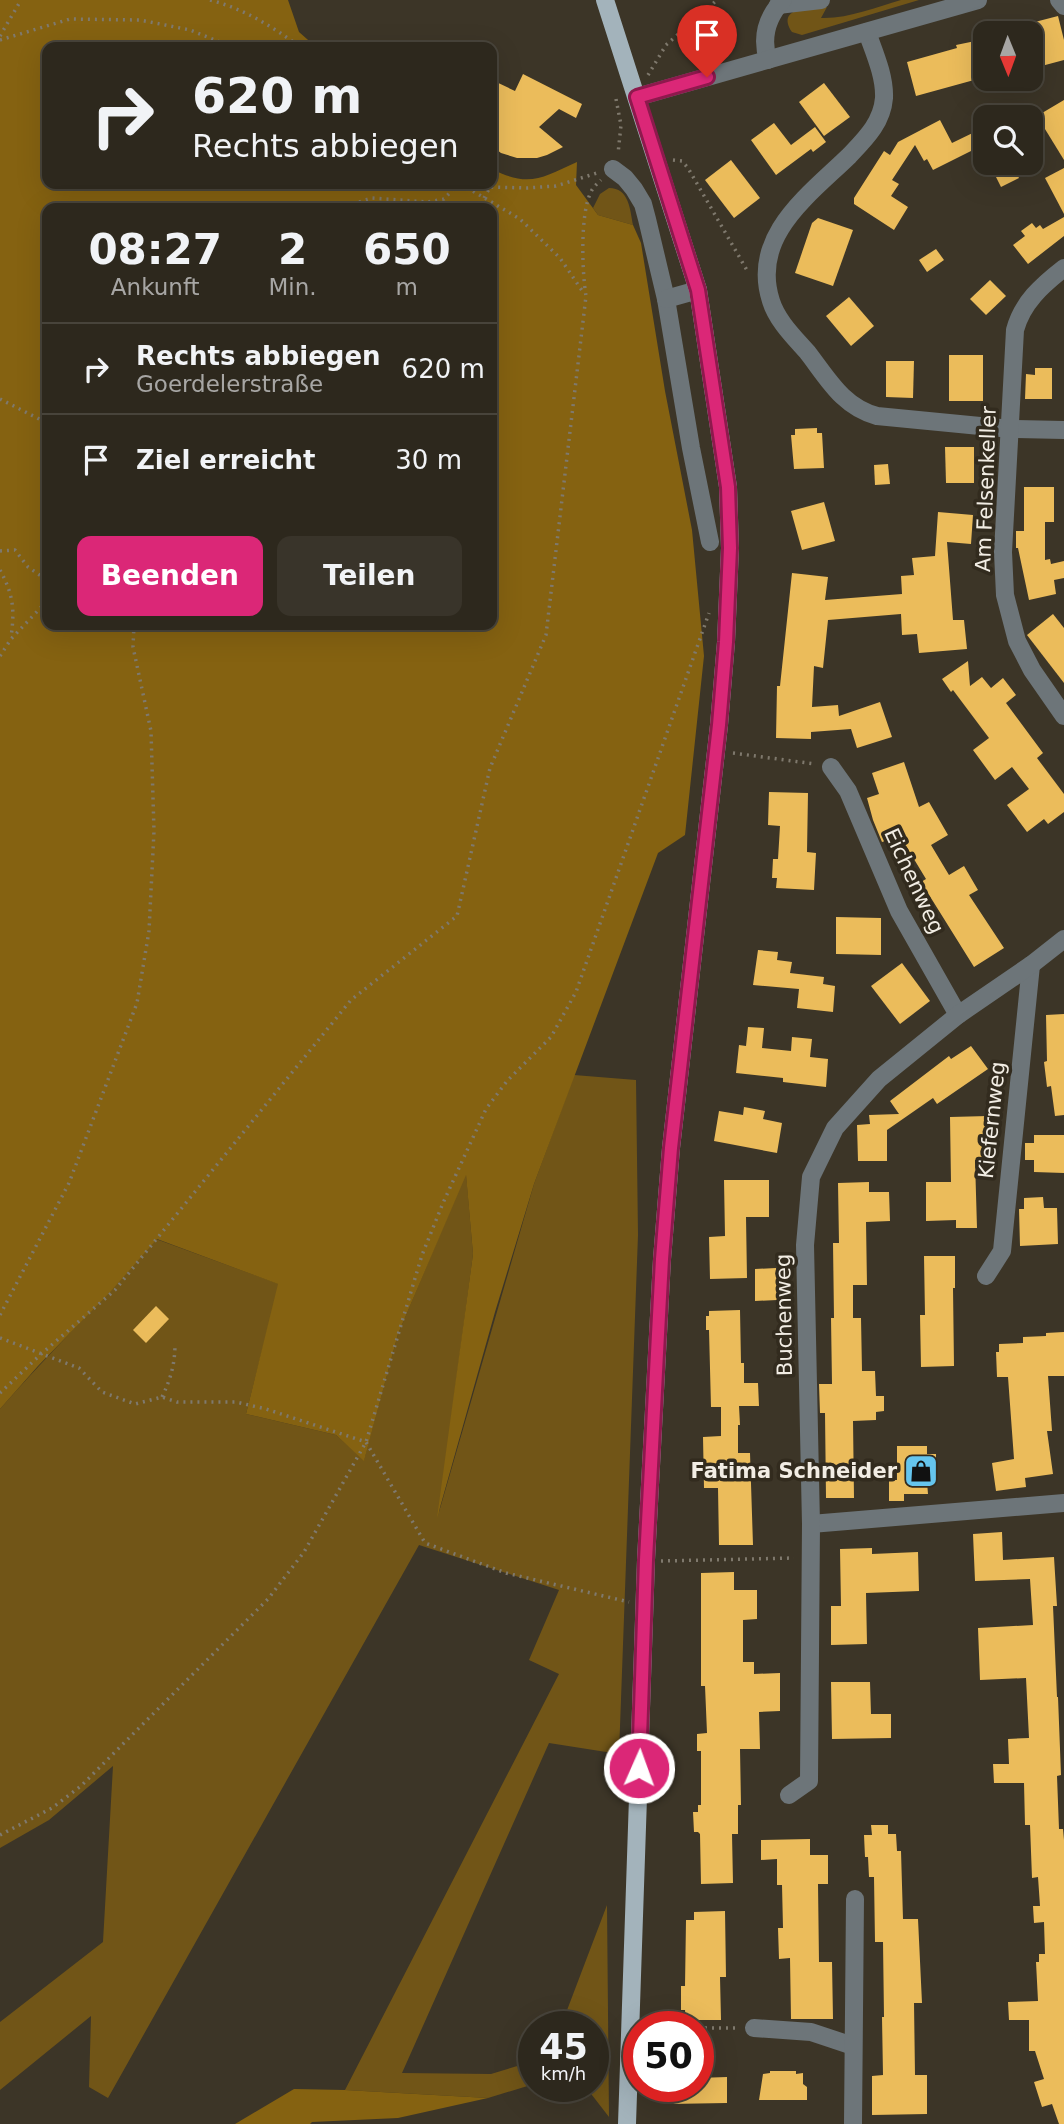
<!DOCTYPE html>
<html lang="de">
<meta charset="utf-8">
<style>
body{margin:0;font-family:"DejaVu Sans",sans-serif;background:#39342a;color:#f1f3f6;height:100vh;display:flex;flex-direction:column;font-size:26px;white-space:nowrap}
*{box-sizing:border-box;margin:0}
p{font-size:23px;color:#a7a6a4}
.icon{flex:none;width:38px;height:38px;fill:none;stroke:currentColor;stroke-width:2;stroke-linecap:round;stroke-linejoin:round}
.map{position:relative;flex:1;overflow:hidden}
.side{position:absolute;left:42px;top:203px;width:455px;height:427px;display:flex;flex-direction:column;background:#2d281d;border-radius:14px;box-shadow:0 7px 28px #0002,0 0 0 2px #48443b}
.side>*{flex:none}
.hud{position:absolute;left:42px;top:42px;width:455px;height:147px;border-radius:14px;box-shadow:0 7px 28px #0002,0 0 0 2px #48443b;background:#2d281d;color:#f1f3f6;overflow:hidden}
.needle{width:46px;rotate:179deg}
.buttons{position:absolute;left:973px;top:21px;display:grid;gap:14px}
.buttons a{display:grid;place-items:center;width:70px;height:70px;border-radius:14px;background:#2d281d;box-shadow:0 7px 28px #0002,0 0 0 2px #48443b;font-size:35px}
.speed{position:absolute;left:518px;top:2011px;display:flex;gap:14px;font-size:35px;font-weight:700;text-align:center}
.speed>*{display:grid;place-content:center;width:91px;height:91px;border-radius:50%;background:#2d281d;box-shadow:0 7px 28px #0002,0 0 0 2px #48443b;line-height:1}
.speed small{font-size:18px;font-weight:400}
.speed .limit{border:10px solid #d22;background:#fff;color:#111}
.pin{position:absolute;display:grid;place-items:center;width:60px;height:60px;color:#fff;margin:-72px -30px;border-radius:50% 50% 50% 0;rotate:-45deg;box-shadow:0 0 7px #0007}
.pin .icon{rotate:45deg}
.me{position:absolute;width:77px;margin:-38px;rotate:2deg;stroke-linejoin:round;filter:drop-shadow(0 0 5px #0008)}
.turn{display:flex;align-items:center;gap:24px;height:147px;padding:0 35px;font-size:32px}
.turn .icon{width:91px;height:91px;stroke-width:2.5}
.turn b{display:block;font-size:49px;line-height:60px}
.eta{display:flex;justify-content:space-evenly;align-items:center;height:119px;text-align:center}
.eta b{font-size:42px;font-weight:700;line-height:49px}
.primary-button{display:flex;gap:14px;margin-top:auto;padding:14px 35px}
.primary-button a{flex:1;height:80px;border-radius:14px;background:#db2777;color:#fff;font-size:28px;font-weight:700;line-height:80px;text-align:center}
.primary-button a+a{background:#39342a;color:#f1f3f6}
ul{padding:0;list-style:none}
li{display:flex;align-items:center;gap:21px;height:91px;padding:0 35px;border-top:2px solid #48443b}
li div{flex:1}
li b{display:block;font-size:26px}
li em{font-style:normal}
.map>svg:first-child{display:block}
.green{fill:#715517}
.forest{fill:#856211;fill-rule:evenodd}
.building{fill:#ebbc5b}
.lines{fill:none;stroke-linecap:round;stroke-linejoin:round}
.path{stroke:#7f796d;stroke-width:3.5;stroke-dasharray:2 5;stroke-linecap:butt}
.minor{stroke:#6d7579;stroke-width:18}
.major{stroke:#a3b3bb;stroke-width:18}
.route-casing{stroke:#8e194d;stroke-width:18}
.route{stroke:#db2777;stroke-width:12}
.labels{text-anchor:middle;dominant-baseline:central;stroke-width:7;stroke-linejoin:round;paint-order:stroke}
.street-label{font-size:21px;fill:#f2ede4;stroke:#322b1e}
.poi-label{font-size:21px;font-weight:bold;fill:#f2ede4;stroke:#322b1e;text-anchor:end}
</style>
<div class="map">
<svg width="1064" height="2124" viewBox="0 0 1064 2124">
<rect width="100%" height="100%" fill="#3c3527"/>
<g class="green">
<path d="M901,0h18l-117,35 -10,-3c-17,-26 21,-24 35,-25l-6,11c27,1 55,-11 80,-18z"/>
<path d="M609,188c20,0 21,21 24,37l-35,-10 -5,-7 7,-14z"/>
<path d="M574,1075l62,5 2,155 -19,519 -70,-11 -147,330 89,1 43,-13v23l-46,14 -143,-8 214,-416 -30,-14 30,-70 -140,-45 -311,553 -19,-11 2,-71 -91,74v-68l103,-80 10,-176 -64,54 -49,28v-439c51,-58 106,-112 156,-170l123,45 -33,130 90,21 28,25 34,-126 68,-161 7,81 -34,258 95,-328z"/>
<polygon points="607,1905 609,2117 585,2086 593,2086 593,2026 561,2026"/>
</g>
<g class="forest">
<path d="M0,0h288l11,32 17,15h-269v137h445v-15c37,19 50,9 85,-7l-1,23 22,30 35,10 8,18 24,148 27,139 12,126 -19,179 -27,18 -124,331 -39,128 -58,206 36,-264 -7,-79 -68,159 -34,127 -28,-26 -90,-21 32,-130 -121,-45 -46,52 -73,75 -38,43zM47,208h445v417h-445z"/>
<polygon points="294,2089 345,2090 488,2098 398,2118 312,2122 310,2124 235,2124"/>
</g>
<g class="building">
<polygon points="1058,16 1064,40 1064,60 1034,68 1031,60 1031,23"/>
<polygon points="985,39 985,77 916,96 907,62 957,48 956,45"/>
<polygon points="523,74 582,104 576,118 559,109 539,127 563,147 547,155 537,158 517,158 501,153 492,146 492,80 515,91"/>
<polygon points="824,83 850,117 824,136 799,102"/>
<polygon points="1064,100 1064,160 1037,116"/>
<polygon points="940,120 952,143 985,127 985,144 933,170 927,159 924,161 915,145 892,180 899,184 891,196 908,207 894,230 854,204 854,198 884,151 890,155 898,142"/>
<polygon points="774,123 791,145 815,127 826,142 813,152 811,149 776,175 751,140"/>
<polygon points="731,160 760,198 734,218 705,180"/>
<polygon points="989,163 1011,163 1019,178 1001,187"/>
<polygon points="1064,168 1064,214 1045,178"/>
<polygon points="1064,217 1064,236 1028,264 1013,245 1025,236 1021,231 1032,223 1036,228 1040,225 1043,229"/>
<polygon points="818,218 853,230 833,286 795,273 812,223"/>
<polygon points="936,249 944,260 927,272 919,260"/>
<polygon points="990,280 1006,296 986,315 970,299"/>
<polygon points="849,297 874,326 851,346 826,316"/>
<rect x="949" y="355" width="34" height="46"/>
<polygon points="886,361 914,361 913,398 886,397"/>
<polygon points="1035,368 1052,368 1052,399 1025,399 1026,374 1035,375"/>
<polygon points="817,428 817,433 822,433 824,468 794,469 791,435 795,435 795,429"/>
<polygon points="945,447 974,447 974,483 946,483"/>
<polygon points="888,464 890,484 875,485 874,465"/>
<polygon points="1024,487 1054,487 1054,522 1045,522 1045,560 1050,559 1051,564 1064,561 1064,578 1054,580 1056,594 1029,600 1018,548 1016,548 1016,531 1024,531"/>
<polygon points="824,502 835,541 802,550 791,511"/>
<polygon points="938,512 973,515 971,544 947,542 953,620 964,620 967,649 919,653 917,634 902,635 901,614 828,620 823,668 814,666 812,707 838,705 839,716 880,702 892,737 857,748 851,729 811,732 811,739 776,738 777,686 780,686 792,573 828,577 825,600 902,594 901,576 914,575 912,558 935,556"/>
<polygon points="1053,614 1064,628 1064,683 1027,635"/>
<polygon points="968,661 970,686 982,677 991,688 1003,678 1016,695 1006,703 1043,753 1037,758 1064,794 1064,812 1048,824 1044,819 1027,832 1007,805 1029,789 1012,767 995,780 973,750 989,738 953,690 951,692 942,679"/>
<polygon points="904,762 919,807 929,802 948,835 931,845 949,875 964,866 978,890 969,895 1004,948 974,967 921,882 926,879 900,836 882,842 873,820 867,798 879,794 872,773"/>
<polygon points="769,792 808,793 807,852 816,853 814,890 776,888 777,878 772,878 773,859 778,859 780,826 768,825"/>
<polygon points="836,917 881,918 881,955 836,954"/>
<polygon points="758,950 778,952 777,960 792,962 790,973 824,977 823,984 835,986 833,1012 797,1008 799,989 753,985"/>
<polygon points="902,963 930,1001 900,1024 871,986"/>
<polygon points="1064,1014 1064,1115 1055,1116 1051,1086 1047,1087 1044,1062 1047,1061 1046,1015"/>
<polygon points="748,1027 764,1028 762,1048 791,1051 792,1037 812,1039 810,1057 828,1059 826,1087 783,1082 783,1078 736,1073 739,1045 746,1046"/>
<polygon points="971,1046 988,1069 937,1104 933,1098 887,1130 887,1161 858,1161 857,1125 870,1124 869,1115 899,1114 890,1101 949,1056 951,1059"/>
<polygon points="744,1107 765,1111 763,1119 782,1123 777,1153 714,1141 719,1111 743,1115"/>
<polygon points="988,1116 988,1160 975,1160 977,1228 956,1228 956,1220 926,1221 926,1182 951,1182 950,1117"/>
<polygon points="1034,1135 1064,1135 1064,1173 1034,1172 1034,1160 1025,1160 1025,1143 1034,1143"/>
<polygon points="724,1180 769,1180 769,1217 746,1217 747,1278 710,1279 709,1237 725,1236"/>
<polygon points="869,1182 869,1192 889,1192 890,1221 866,1222 867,1285 853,1285 853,1318 861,1318 862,1371 875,1371 876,1396 884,1396 884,1411 876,1412 876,1420 853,1421 854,1498 826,1498 825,1413 820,1413 819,1384 832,1384 831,1318 834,1318 833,1243 839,1243 838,1183"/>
<polygon points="1043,1197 1044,1208 1057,1208 1058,1244 1020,1246 1019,1209 1024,1209 1024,1198"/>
<polygon points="924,1256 955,1256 955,1288 953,1288 954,1366 921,1367 920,1315 925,1315"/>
<polygon points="776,1268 777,1300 755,1301 755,1269"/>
<polygon points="156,1306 169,1319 146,1343 133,1330"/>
<polygon points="740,1310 741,1363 744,1363 744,1383 758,1383 759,1406 739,1406 740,1425 738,1425 738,1453 750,1453 753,1545 719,1545 718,1488 704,1488 703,1437 721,1436 721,1407 711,1407 709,1330 706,1330 706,1316 709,1316 709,1311"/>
<polygon points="1064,1332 1064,1376 1048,1376 1052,1431 1047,1431 1053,1474 1025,1478 1026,1487 996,1491 992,1463 1014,1459 1008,1377 997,1377 996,1352 999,1352 999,1344 1023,1343 1023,1337 1046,1336 1046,1333"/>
<polygon points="897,1446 927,1446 927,1454 936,1454 936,1482 927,1482 928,1494 904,1494 904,1501 889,1501 889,1480 897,1480"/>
<polygon points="1002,1532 1003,1560 1054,1557 1057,1606 1053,1606 1057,1697 1058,1697 1061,1775 1057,1776 1059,1829 1063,1829 1064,1840 1064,2124 1059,2124 1052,2104 1042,2107 1034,2082 1044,2079 1035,2051 1029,2051 1029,2020 1009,2020 1008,2002 1038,2001 1036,1962 1039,1962 1039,1954 1045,1954 1044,1922 1034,1923 1033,1906 1040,1906 1038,1877 1032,1878 1030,1825 1025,1825 1024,1783 994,1783 993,1764 1009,1764 1008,1739 1029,1738 1026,1678 980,1680 978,1628 1033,1625 1030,1579 975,1581 973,1534"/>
<polygon points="872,1548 872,1554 918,1552 919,1591 866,1593 867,1644 831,1645 831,1606 841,1606 840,1549"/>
<polygon points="734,1572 734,1590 757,1590 757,1619 743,1620 743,1662 754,1662 754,1674 780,1673 780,1711 759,1712 760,1749 740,1749 741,1805 738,1805 738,1834 732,1834 733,1883 701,1884 700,1834 698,1832 694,1832 693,1812 698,1812 698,1805 701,1805 701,1751 697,1751 697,1734 707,1733 705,1686 701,1686 701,1573"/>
<polygon points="831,1682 870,1682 871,1714 891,1714 891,1738 832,1739"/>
<polygon points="871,1825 888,1825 888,1834 896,1834 897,1851 901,1851 903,1919 918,1919 922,2003 914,2003 915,2075 927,2075 927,2114 872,2115 872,2076 883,2075 882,2017 884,2017 883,1942 875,1942 874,1877 869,1877 868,1857 865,1857 864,1835 872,1835"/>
<polygon points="810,1839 810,1855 828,1855 828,1884 818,1884 819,1962 832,1962 833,2019 791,2019 790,1958 779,1959 778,1928 783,1928 782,1885 777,1885 777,1859 761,1860 761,1840"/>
<polygon points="725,1911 726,1977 720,1977 721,2020 686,2020 685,2010 681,2010 681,1986 685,1986 686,1920 694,1920 694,1912"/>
<polygon points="770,2071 796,2071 796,2074 803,2073 803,2084 807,2087 807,2100 759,2100 763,2074 770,2073"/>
<polygon points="727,2077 727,2103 669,2104 669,2086 698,2086 698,2078"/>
</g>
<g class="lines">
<g class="path">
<path d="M210,0c34,9 62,26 90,47"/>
<polyline points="0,36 21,0"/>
<polyline points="0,40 70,19 140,20 190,30 232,47"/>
<polyline points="648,75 666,45 717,0"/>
<polyline points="616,99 621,125 618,154"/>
<polyline points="673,160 682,161 688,168 748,272"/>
<polyline points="461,184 520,219 560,258 583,292"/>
<polyline points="485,184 490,187 527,188 556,186 597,173"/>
<polyline points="484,198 490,187"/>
<polyline points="339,208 372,198 428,202 444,199 458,184"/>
<polyline points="0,399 47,423"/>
<polyline points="0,551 15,550 28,567 47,580"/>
<path d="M0,570c13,24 15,39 11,67"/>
<polyline points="0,656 11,639 47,601"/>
<polyline points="733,753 815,764"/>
<polyline points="0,1315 69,1183 137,1003 149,931 154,831 151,731 133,647 134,625"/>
<polyline points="0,1338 79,1368 102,1392 135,1404 162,1397 177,1402 236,1402 266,1409 366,1442 425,1543 506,1573 629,1602"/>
<path d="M0,1393l40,-38 75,-65 236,-290 106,-84 33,-148 56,-133 40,-339c-4,-24 -6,-83 5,-104 2,-5 6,-8 10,-12"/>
<path d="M162,1397c9,-19 13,-33 13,-54"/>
<polyline points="661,1561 794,1558"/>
<polyline points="0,1835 52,1808 81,1786 268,1599 304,1552 366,1442 422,1255 443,1203 486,1109 507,1081 551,1037 576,992 709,613"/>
<polyline points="698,2028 738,2028"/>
</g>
<g class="minor">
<polyline points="1059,0 1064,6"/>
<polyline points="778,5 821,0"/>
<path d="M867,32c7,20 18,44 17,66 -2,25 -19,41 -35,58 -40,39 -99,80 -78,145 6,20 24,37 37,52 20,26 35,54 69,63l134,13 53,1"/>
<path d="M768,60c-7,-23 -1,-43 15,-60"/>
<polyline points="637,97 978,0"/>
<polyline points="613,169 625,178 634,189 643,204 647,219 666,299 691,448 710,542"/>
<path d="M1064,268c-22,17 -42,35 -49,62l-12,222 2,43 12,46 15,29 32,46"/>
<polyline points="666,299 698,290"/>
<polyline points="831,767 848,791 899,911 958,1015"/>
<polyline points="986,1276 1002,1251 1031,965"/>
<polyline points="811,1524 1064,1503"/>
<polyline points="789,1795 809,1781 811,1524 805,1245 811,1177 835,1128 879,1079 958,1015 1031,965 1064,939"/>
<polyline points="754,2028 811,2032 853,2046"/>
<polyline points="853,2124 855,1899"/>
</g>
<polyline class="major" points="605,0 698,290 728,487 730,548 726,642 719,725 671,1148 662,1259 646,1560 627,2124"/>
</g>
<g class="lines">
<g class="route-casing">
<polyline id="route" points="639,1768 646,1560 662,1259 671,1148 719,725 726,642 730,548 728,487 698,290 637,97 707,77"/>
</g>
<use href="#route" class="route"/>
</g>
<defs>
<g id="shop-square" transform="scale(1.75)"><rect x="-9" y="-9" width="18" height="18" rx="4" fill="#65c5ee" stroke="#322b1e"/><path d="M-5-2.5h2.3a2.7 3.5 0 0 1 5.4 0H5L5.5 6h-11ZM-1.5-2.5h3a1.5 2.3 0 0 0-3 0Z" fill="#111"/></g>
</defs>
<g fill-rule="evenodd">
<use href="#shop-square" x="921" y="1471"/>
</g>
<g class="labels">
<g class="street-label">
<text transform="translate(986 489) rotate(-88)">Am Felsenkeller</text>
<text transform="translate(914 881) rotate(65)">Eichenweg</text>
<text transform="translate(992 1120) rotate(-84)">Kiefernweg</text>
<text transform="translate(784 1315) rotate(-91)">Buchenweg</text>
</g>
<g class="poi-label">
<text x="897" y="1471">Fatima Schneider</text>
</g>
</g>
</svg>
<div class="buttons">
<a><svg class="needle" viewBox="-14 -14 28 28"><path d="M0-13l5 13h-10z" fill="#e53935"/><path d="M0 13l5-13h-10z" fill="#a7a6a4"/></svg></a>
<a><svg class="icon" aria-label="search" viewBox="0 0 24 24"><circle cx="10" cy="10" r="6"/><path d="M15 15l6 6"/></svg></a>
</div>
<div class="speed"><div>45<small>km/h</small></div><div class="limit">50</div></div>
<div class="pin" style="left:707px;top:77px;background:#d93025"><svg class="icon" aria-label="arrive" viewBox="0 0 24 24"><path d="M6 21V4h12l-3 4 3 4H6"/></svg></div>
<svg class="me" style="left:639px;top:1768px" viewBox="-20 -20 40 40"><circle r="17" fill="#db2777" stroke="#fff" stroke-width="3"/><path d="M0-11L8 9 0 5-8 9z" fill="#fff"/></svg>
<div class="hud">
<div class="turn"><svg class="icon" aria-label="right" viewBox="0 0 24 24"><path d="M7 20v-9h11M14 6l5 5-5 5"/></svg><div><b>620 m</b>Rechts abbiegen</div></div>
</div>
<section class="side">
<div class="eta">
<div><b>08:27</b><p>Ankunft</p></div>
<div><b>2</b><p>Min.</p></div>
<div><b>650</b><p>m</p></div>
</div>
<ul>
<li><svg class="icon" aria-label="right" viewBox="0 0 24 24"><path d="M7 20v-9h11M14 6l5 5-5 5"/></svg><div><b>Rechts abbiegen</b><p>Goerdelerstraße</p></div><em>620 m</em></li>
<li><svg class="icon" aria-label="arrive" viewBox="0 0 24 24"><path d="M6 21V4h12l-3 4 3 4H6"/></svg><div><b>Ziel erreicht</b></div><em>30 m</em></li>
</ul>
<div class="primary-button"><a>Beenden</a><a>Teilen</a></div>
</section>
</div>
